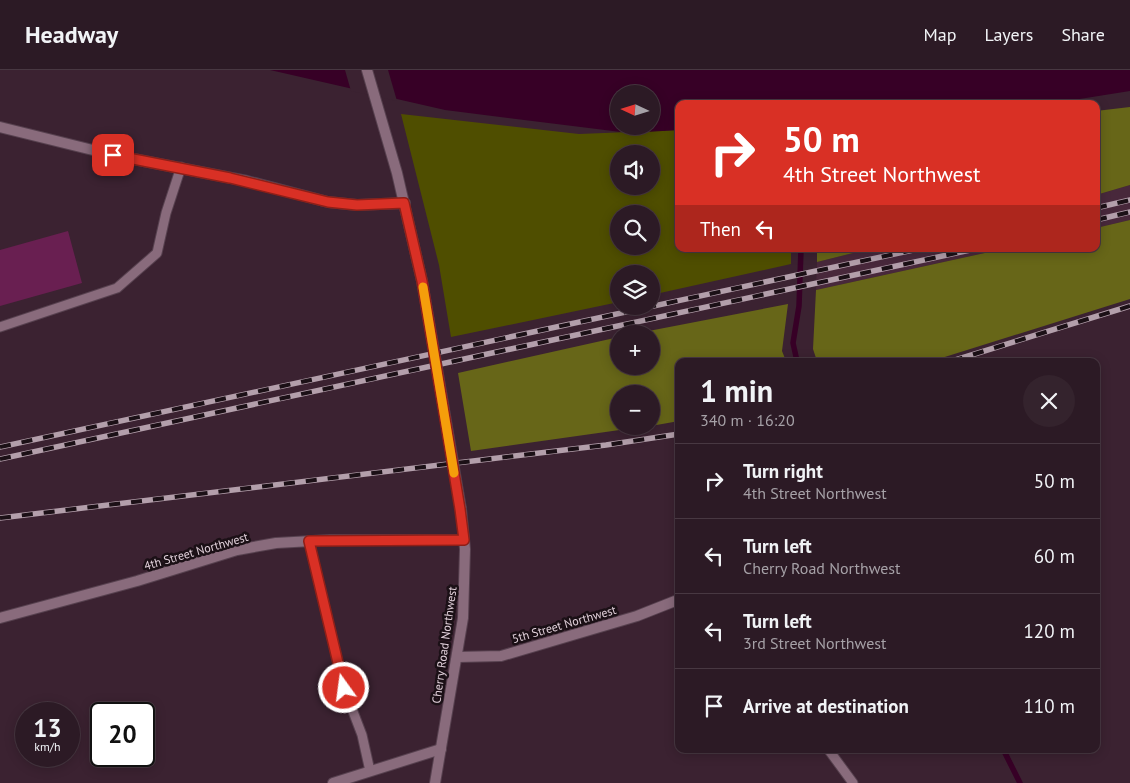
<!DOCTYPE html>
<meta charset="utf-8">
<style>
body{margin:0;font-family:"PT Sans",sans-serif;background:#34232d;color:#f1f3f6;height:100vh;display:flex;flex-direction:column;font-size:19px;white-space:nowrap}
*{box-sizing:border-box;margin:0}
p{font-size:16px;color:#a6a1a7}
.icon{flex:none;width:28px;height:28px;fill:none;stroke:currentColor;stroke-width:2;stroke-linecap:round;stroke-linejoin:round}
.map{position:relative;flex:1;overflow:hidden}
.panel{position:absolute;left:675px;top:288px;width:425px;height:395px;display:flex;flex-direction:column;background:#2c1a25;border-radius:10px;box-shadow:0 2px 12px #0003,0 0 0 1px #483842}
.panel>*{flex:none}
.banner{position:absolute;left:675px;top:30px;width:425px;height:152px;border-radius:10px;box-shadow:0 2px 12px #0003,0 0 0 1px #483842;background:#d93025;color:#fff;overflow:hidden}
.needle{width:32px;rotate:274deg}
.tools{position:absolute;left:610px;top:15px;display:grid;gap:10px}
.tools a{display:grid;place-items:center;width:50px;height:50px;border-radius:50%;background:#2c1a25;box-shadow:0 2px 12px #0003,0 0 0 1px #483842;font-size:25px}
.speed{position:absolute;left:15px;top:632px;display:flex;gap:10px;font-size:25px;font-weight:700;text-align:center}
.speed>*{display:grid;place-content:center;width:65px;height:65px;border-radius:50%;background:#2c1a25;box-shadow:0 2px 12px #0003,0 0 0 1px #483842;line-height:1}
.speed small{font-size:12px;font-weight:400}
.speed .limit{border:2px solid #111;border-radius:8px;background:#fff;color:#111}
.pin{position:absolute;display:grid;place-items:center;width:42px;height:42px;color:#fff;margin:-21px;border-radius:10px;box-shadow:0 2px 8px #0006}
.me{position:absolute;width:55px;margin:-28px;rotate:346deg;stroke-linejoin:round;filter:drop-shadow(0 0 4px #0008)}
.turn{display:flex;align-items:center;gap:18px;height:105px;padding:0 25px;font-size:22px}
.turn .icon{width:65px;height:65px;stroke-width:2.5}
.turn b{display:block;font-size:35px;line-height:42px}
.then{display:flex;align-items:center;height:48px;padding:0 25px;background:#0003;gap:10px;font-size:19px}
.round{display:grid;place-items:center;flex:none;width:52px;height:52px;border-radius:26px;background:#34232d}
.headline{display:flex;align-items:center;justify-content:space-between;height:85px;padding:0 25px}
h1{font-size:30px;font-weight:700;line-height:38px}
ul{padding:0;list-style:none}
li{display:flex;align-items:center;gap:15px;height:75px;padding:0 25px;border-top:1px solid #483842}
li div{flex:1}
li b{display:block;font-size:19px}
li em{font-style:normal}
header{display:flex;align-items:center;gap:30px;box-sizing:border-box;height:70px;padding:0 25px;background:#2c1a25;border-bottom:1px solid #483842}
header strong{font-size:24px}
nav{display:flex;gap:28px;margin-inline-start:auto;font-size:18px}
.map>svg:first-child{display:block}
.built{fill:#48283b}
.green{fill:#4f4e00;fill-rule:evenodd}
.forest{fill:#676618}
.water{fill:#370026;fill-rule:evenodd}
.pier{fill:#3b2231}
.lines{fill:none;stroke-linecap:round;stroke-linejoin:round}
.stream{stroke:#370026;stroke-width:5.5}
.building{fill:#691f51}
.service-casing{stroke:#57414f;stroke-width:11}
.minor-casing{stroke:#57414f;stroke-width:12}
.tertiary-casing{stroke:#57414f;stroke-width:12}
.service{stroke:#896b7c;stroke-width:9}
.minor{stroke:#896b7c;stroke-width:10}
.tertiary{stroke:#896b7c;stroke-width:10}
.rail-casing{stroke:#b39fab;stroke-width:5.5}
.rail{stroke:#1b1016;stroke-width:4;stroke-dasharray:11;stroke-linecap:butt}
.tertiary-bridge-casing{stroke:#57414f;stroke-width:12;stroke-linecap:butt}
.tertiary-bridge{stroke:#896b7c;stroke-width:10}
.route-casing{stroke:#8d1f18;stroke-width:12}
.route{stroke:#d93025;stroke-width:9}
.slow{stroke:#f59e0b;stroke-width:9}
.labels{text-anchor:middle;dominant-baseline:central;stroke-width:5;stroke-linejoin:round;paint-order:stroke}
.street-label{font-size:12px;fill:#e1d0da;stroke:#1b1016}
</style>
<header>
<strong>Headway</strong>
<nav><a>Map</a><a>Layers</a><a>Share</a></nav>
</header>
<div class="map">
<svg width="1130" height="713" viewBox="0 0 1130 713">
<rect width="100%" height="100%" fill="#3b2231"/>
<g class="built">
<polygon points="1130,115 1130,150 1096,158 1096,125"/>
<polygon points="869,179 1003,179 816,220 817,192"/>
</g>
<path class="green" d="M401,44l178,20 100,-4v119h110l2,4v11l-140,31v-21h-32v28l-168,35 -12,-72zM619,84h32v32h-32zM619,144h32v32h-32z"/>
<g class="forest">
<polygon points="1130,37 1130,115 1096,125 1096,41"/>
<polygon points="1130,150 1130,229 932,291 817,291 813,279 816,220 1003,179 1096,179 1096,158"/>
<polygon points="817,179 869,179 817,192"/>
<polygon points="788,234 782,281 786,291 679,291 679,351 651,356 651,324 619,324 619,356 648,356 471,381 458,303 619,267 619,296 651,296 651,264 633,264"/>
</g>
<path class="water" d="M270,0h860v21l-82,13h-369v26l-50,3 -184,-23zM619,24h32v32h-32z"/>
<polygon class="pier" points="345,0 388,0 397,31 351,21"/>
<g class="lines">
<g class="stream">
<polyline points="797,291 793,273 799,236 801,179"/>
<polyline points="1003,679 1020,713"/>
</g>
</g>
<polygon class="building" points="68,161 82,213 0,236 0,180"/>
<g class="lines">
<g class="service-casing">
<g id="service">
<polyline points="0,257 117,218 157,183 166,143 181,97"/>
<polyline points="309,471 344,618 362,665 370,701"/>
<polyline points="828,679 853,713"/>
</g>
</g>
<g class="minor-casing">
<g id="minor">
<polyline points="0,548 137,511 237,480 276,473 330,470 464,470"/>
<polyline points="458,587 501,586 637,546 675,531"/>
<polyline points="333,713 441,679"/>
</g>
</g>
<g class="tertiary-casing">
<g id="tertiary">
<polyline points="367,0 397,103 422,211"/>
<polyline points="0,57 113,85 247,111 328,132 357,135 405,133"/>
<polyline points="435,713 463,548 465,479 461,439"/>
</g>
</g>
<use href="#service" class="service"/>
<use href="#minor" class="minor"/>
<use href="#tertiary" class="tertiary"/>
<g class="rail-casing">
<g id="rail">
<polyline points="1096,138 1130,130"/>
<polyline points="1096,150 1130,142"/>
<polyline points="952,291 1130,236"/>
<polyline points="0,377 918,179"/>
<polyline points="0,389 975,179"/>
<polyline points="0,448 606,375 679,364"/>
</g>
</g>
<use href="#rail" class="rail"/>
<g class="tertiary-bridge-casing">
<polyline id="tertiary-bridge" points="422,211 461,439"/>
</g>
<use href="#tertiary-bridge" class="tertiary-bridge"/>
</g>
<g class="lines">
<g class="route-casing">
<polyline id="route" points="113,85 230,108 328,132 357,135 404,133 422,211 460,439 464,470 309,471 344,618"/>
</g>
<use href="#route" class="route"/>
<polyline class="slow" points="423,217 454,403"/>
</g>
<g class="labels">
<g class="street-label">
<text transform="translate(196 481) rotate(-16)">4th Street Northwest</text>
<text transform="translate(564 554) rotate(-16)">5th Street Northwest</text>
<text transform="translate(444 575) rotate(-82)">Cherry Road Northwest</text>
</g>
</g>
</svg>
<div class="tools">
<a><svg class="needle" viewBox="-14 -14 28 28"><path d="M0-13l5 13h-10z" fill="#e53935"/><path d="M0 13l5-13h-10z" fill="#a6a1a7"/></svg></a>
<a><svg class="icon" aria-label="sound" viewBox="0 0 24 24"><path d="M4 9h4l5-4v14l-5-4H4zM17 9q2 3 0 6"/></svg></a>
<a><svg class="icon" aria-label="search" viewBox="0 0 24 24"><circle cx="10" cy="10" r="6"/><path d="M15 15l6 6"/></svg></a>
<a><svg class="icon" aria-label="layers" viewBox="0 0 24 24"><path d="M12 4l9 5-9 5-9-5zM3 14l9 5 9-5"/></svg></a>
<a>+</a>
<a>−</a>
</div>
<div class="speed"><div>13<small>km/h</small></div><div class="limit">20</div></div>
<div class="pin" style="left:113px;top:85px;background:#d93025"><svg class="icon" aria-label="arrive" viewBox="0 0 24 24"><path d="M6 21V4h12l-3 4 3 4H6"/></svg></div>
<svg class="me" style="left:344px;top:618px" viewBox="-20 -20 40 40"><circle r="17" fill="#d93025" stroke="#fff" stroke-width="3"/><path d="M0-11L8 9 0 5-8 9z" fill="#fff"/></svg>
<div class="banner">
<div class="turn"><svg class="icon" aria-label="right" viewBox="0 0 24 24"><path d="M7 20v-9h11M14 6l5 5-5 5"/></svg><div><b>50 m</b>4th Street Northwest</div></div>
<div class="then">Then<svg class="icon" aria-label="left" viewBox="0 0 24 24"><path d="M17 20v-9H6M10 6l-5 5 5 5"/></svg></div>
</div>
<section class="panel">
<div class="headline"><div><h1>1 min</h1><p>340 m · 16:20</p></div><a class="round"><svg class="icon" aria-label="close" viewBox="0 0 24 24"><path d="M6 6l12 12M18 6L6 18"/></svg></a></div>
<ul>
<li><svg class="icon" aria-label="right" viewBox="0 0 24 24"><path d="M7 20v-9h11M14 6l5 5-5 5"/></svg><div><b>Turn right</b><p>4th Street Northwest</p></div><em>50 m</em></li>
<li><svg class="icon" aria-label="left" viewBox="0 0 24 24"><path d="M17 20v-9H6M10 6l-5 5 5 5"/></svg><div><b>Turn left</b><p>Cherry Road Northwest</p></div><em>60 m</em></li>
<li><svg class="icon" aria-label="left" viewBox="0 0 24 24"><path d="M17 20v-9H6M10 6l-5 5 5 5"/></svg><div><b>Turn left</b><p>3rd Street Northwest</p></div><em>120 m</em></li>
<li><svg class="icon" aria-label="arrive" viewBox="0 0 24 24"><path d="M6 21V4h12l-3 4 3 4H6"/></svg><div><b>Arrive at destination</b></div><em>110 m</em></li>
</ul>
</section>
</div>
